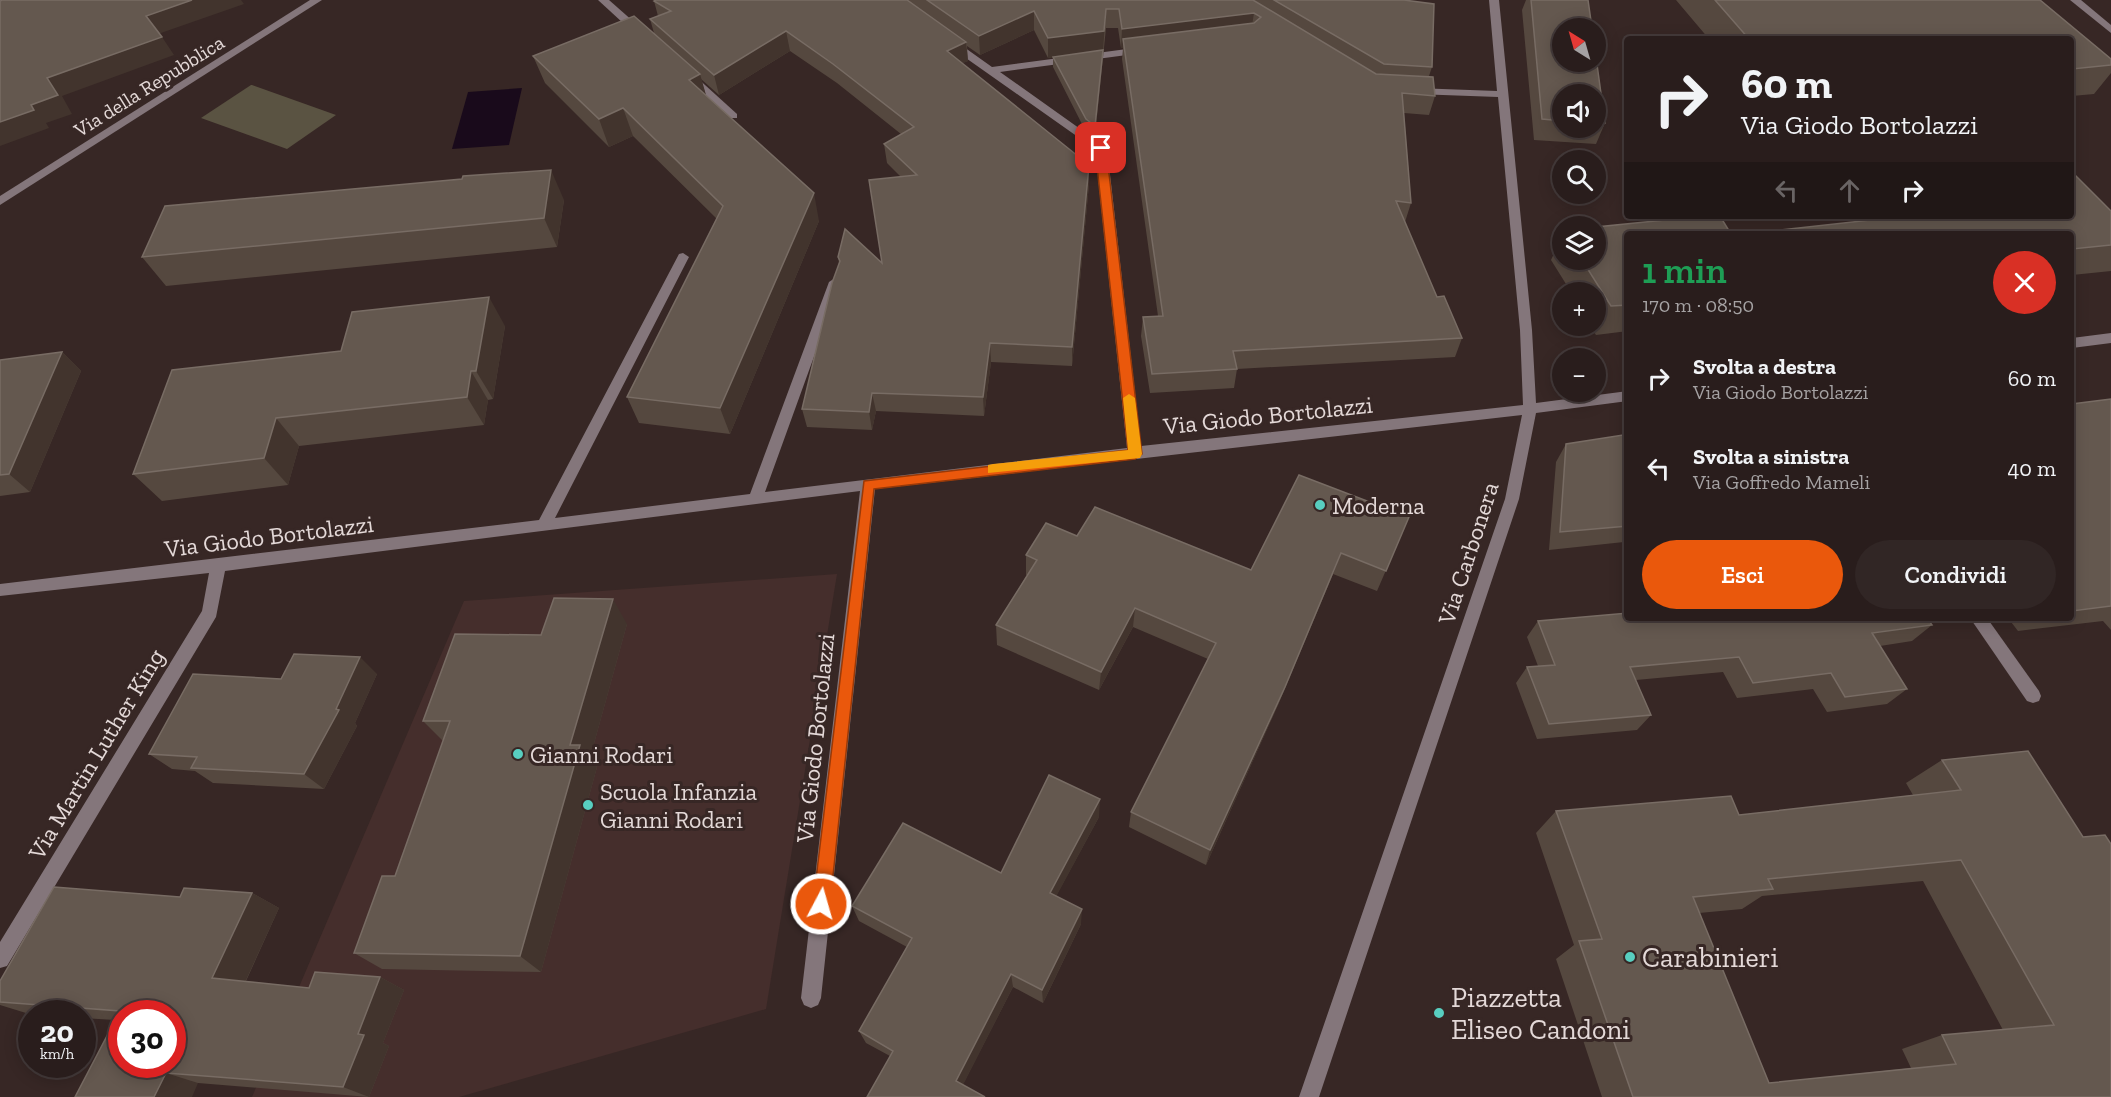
<!DOCTYPE html>
<html lang="it">
<meta charset="utf-8">
<style>
body{margin:0;font-family:"Zilla Slab",serif;background:#312625;color:#f1f3f6;height:100vh;display:flex;flex-direction:column;font-size:22px;white-space:nowrap}
*{box-sizing:border-box;margin:0}
p{font-size:20px;color:#a5a2a3}
.icon{flex:none;width:33px;height:33px;fill:none;stroke:currentColor;stroke-width:2;stroke-linecap:round;stroke-linejoin:round}
.map{position:relative;flex:1;overflow:hidden}
.side{position:absolute;left:1624px;top:231px;width:450px;height:390px;display:flex;flex-direction:column;background:#291d1c;border-radius:6px;box-shadow:0 3px 15px #0003,0 0 0 2px #453b3b}
.side>*{flex:none}
.banner{position:absolute;left:1624px;top:36px;width:450px;height:183px;border-radius:6px;box-shadow:0 3px 15px #0003,0 0 0 2px #453b3b;background:#291d1c;color:#f1f3f6;overflow:hidden}
.needle{width:39px;rotate:323deg}
.buttons{position:absolute;left:1552px;top:18px;display:grid;gap:12px}
.buttons a{display:grid;place-items:center;width:54px;height:54px;border-radius:50%;background:#291d1c;box-shadow:0 3px 15px #0003,0 0 0 2px #453b3b;font-size:30px}
.speed{position:absolute;left:18px;top:1000px;display:flex;gap:12px;font-size:30px;font-weight:700;text-align:center}
.speed>*{display:grid;place-content:center;width:78px;height:78px;border-radius:50%;background:#291d1c;box-shadow:0 3px 15px #0003,0 0 0 2px #453b3b;line-height:1}
.speed small{font-size:15px;font-weight:400}
.speed .limit{border:9px solid #d22;background:#fff;color:#111}
.pin{position:absolute;display:grid;place-items:center;width:51px;height:51px;color:#fff;margin:-26px;border-radius:12px;box-shadow:0 3px 9px #0006}
.me{position:absolute;width:66px;margin:-33px;rotate:6deg;stroke-linejoin:round;filter:drop-shadow(0 0 4px #0008)}
.turn{display:flex;align-items:center;gap:21px;height:126px;padding:0 18px;font-size:27px}
.turn .icon{width:78px;height:78px;stroke-width:2.5}
.turn b{display:block;font-size:42px;line-height:51px}
.lanes{display:flex;align-items:center;height:57px;padding:0 18px;background:#0003;justify-content:center;gap:30px;direction:ltr}
.lanes .off{opacity:.35}
.round{display:grid;place-items:center;flex:none;width:63px;height:63px;border-radius:32px;background:#312625}
.head{display:flex;align-items:center;justify-content:space-between;height:102px;padding:0 18px}
h1{font-size:36px;font-weight:600;line-height:45px;color:#1e9e55}
.cta{display:flex;gap:12px;margin-top:auto;padding:12px 18px}
.cta a{flex:1;height:69px;border-radius:36px;background:#ea580c;color:#fff;font-size:24px;font-weight:600;line-height:69px;text-align:center}
.cta a+a{background:#312625;color:#f1f3f6}
ul{padding:0;list-style:none}
li{display:flex;align-items:center;gap:18px;height:90px;padding:0 18px}
li div{flex:1}
li b{display:block;font-size:22px}
li em{font-style:normal}
.map>svg:first-child{display:block}
.built{fill:#452e2c}
.green{fill:#5a5342}
.water{fill:#190a1b}
.lines{fill:none;stroke-linecap:round;stroke-linejoin:round}
.minor{fill:#84767b;fill-rule:evenodd}
.wall{fill:#55483f;fill-rule:evenodd}
.shaded-wall{fill:#42342d}
.building{fill:#64584f;stroke:#786c64;stroke-width:1.5;fill-rule:evenodd}
.route{fill:#ea580c;stroke:#983908;stroke-width:1.5}
.slow{fill:#f59e0b}
.poi-dot{fill:#58cec0;stroke:#372725;stroke-width:2}
.labels{text-anchor:middle;dominant-baseline:central;stroke-width:6;stroke-linejoin:round;paint-order:stroke}
.far-street-label{font-size:20px;fill:#e4d9d8;stroke:#372725}
.street-label{font-size:24px;fill:#e4d9d8;stroke:#372725}
.poi-label{font-size:24px;fill:#e4d9d8;stroke:#372725;text-anchor:start}
.near-poi-label{font-size:28px;fill:#e4d9d8;stroke:#372725;text-anchor:start}
</style>
<div class="map">
<svg width="2111" height="1097" viewBox="0 0 2111 1097">
<rect width="100%" height="100%" fill="#372725"/>
<polygon class="built" points="837,574 766,1009 459,1097 252,1097 464,601"/>
<polygon class="green" points="251,85 252,85 336,115 287,149 201,118"/>
<polygon class="water" points="522,88 509,145 452,149 468,92"/>
<g class="lines">
<g class="minor">
<polygon points="310,0 322,0 0,205 0,196"/>
<polygon points="598,0 609,0 643,30 643,34 635,34"/>
<polygon points="1489,0 1499,0 1532,330 1536,403 1628,391 1628,401 1536,413 1519,499 1319,1097 1299,1097 1505,499 1522,415 875,489 821,998 818,1005 811,1008 804,1005 801,998 860,491 225,571 216,617 7,966 0,968 0,942 202,611 209,573 0,596 0,584 539,520 679,254 683,253 689,257 555,518 750,494 829,282 835,278 841,282 765,492 1127,448 1095,149 946,44 946,40 954,40 992,67 1142,47 1147,50 1142,53 1000,72 1107,148 1141,446 1523,405 1520,330 1498,97 1415,94 1410,91 1415,88 1497,91"/>
<polygon points="2070,0 2081,0 2111,25 2111,33"/>
<polygon points="686,75 694,75 737,114 737,118 729,118 686,79"/>
<polygon points="2111,333 2111,343 2072,348 2072,338"/>
<polygon points="1970,618 1987,618 2039,691 2041,696 2039,701 2033,703 2027,701"/>
</g>
</g>
<g class="wall">
<polygon points="656,0 1404,0 1432,67 1429,76 1435,96 1429,115 1404,113 1411,203 1405,222 1437,297 1462,338 1455,357 1237,369 1234,388 1150,393 1141,336 1143,317 1158,316 1122,59 1123,48 1121,48 1118,28 1106,28 1095,136 1085,130 1053,67 1053,57 1048,58 1034,30 980,55 967,46 968,61 962,63 1089,184 1072,366 991,362 984,416 876,411 872,430 807,427 802,409 839,263 838,257 882,263 901,177 887,163 884,144 901,134 837,83 790,51 719,95 701,79 706,96 819,221 730,434 639,423 627,397 717,219 633,136 609,147 545,83 533,56 654,33 650,19 658,16 654,1"/>
<path d="M1526,0h62l17,123 -9,21 -62,-4 -12,-130zM1563,94h33v34h-33z"/>
<polygon points="1676,0 2040,0 2111,59 2111,73 2094,94 2072,96 2072,39 1709,39"/>
<polygon points="564,200 557,247 166,286 142,257"/>
<polygon points="2111,211 2111,271 2072,275 2072,234 1856,222 1851,216 2072,216"/>
<polygon points="1563,234 1563,260 1596,260 1628,234 1628,331 1596,335 1590,326 1596,326 1596,292 1571,292 1551,260"/>
<polygon points="505,326 493,399 488,400 484,425 299,446 288,485 162,501 133,474 341,351"/>
<polygon points="62,352 81,371 30,492 0,496 0,360"/>
<polygon points="2111,399 2111,630 2103,621 2018,631 2008,618 2072,618 2072,404"/>
<polygon points="1627,443 1628,548 1624,542 1549,550 1556,462 1566,444"/>
<polygon points="1409,517 1377,591 1333,574 1278,705 1206,865 1129,827 1131,812 1208,659 1133,627 1099,690 997,645 996,625 1027,575 1026,575 1026,555 1077,536 1251,570"/>
<polygon points="1538,621 1932,625 1912,641 1880,646 1907,689 1887,704 1827,712 1813,689 1737,698 1723,672 1636,680 1651,715 1637,730 1537,739 1516,683 1527,667 1538,666 1527,637"/>
<polygon points="627,624 590,758 597,767 541,972 382,969 354,953 395,876 443,741 423,721 541,635"/>
<polygon points="377,674 355,723 357,726 324,789 213,783 195,771 172,769 149,754 281,679"/>
<path d="M1942,760l141,77 28,260h-509l-46,-138 18,-14 -38,-112 20,-22 183,4 174,-20 -7,-12zM1923,881l80,149 -61,5 -40,14 9,19 -142,15 -70,-170 43,-4 20,-13z"/>
<polygon points="1099,817 1056,896 1081,924 1043,1003 1013,987 963,1084 890,1056 866,1043 859,1031 907,947 859,921 852,906 1001,873"/>
<polygon points="252,893 279,908 246,981 309,988 380,977 404,990 383,1043 389,1046 369,1097 198,1083 75,1097 115,1020 82,1018 82,1014 26,1013 0,1005 0,981 180,897"/>
</g>
<g class="shaded-wall">
<polygon points="192,0 241,0 244,4 158,34 146,16"/>
<polygon points="1106,9 1103,51 1048,58 1048,38"/>
<polygon points="1034,11 1034,30 980,55 979,36"/>
<polygon points="1254,13 1251,32 1123,39 1123,48 1121,48 1122,29"/>
<polygon points="786,31 790,51 719,95 714,75"/>
<polygon points="162,37 174,55 62,96 72,114 46,123 49,128 0,146 0,122 31,105 47,78"/>
<polygon points="966,42 968,61 948,70 947,51"/>
<polygon points="1103,51 1102,61 1095,136 1095,126"/>
<polygon points="700,74 708,102 689,80"/>
<polygon points="623,108 633,136 609,147 599,119"/>
<polygon points="1089,165 1089,184 1072,366 1072,347"/>
<polygon points="551,170 564,200 557,247 544,218"/>
<polygon points="814,193 819,221 730,434 720,408"/>
<polygon points="489,297 505,326 493,399 476,371"/>
<polygon points="990,343 991,362 984,416 983,397"/>
<polygon points="62,352 81,371 30,492 9,474"/>
<polygon points="471,371 488,400 484,425 467,397"/>
<polygon points="872,393 876,411 872,430 869,412"/>
<polygon points="276,418 299,446 288,485 264,458"/>
<polygon points="1341,553 1333,574 1278,705 1206,865 1210,850"/>
<polygon points="613,599 627,624 590,758 597,767 541,972 520,956 570,745"/>
<polygon points="1135,608 1133,627 1099,690 1101,672"/>
<polygon points="360,657 377,674 355,723 357,726 324,789 304,774"/>
<polygon points="1100,799 1099,817 1050,908 1050,893"/>
<polygon points="252,893 279,908 241,991 212,978"/>
<polygon points="1082,909 1081,924 1043,1003 1042,990"/>
<polygon points="1011,974 1013,987 960,1091 956,1081"/>
<polygon points="380,977 404,990 383,1043 389,1046 369,1097 343,1087 358,1034"/>
<polygon points="166,1073 198,1083 192,1097 154,1097"/>
</g>
<g class="building">
<polygon points="2,0 192,0 146,16 162,37 47,78 58,95 31,105 34,110 0,122 0,1"/>
<polygon points="656,0 907,0 966,42 947,51 1089,165 1072,347 990,343 983,397 872,393 869,412 802,409 832,283 840,261 838,257 845,229 882,263 869,180 917,175 884,144 914,127 833,64 786,31 714,75 650,19 671,11 654,1"/>
<polygon points="927,0 1253,0 1376,74 1433,77 1435,96 1402,93 1411,203 1396,201 1437,297 1444,296 1462,338 1233,351 1237,369 1152,374 1143,317 1163,316 1123,39 1254,23 1261,17 1254,13 1122,29 1119,9 1106,9 1104,31 1048,38 1034,11 979,36"/>
<polygon points="1274,0 1404,0 1434,4 1432,67 1384,64"/>
<polygon points="1531,0 1588,0 1592,28 1563,28 1563,62 1596,62 1596,57 1605,123 1596,122 1596,94 1563,94 1563,121 1542,119"/>
<polygon points="1715,0 2040,0 2111,59 2111,65 2072,69 2072,39 1749,39"/>
<polygon points="634,16 700,74 689,80 814,193 720,408 627,397 723,206 623,108 599,119 533,56"/>
<polygon points="1103,50 1095,126 1086,119 1053,57"/>
<polygon points="551,170 544,218 142,257 165,206 462,179 463,176"/>
<polygon points="2072,172 2111,211 2111,245 2072,249 2072,234 1743,234 1898,217 1897,216 2072,216"/>
<polygon points="1705,216 1720,216 1731,234 1628,234 1628,305 1611,306 1582,260 1596,260 1596,227"/>
<polygon points="489,297 476,371 471,371 467,397 276,418 264,458 133,474 172,370 341,351 352,312"/>
<polygon points="62,352 9,474 0,475 0,360"/>
<polygon points="2111,399 2111,606 2072,611 2072,404"/>
<polygon points="1623,435 1628,443 1628,526 1560,532 1566,444"/>
<polygon points="1299,475 1409,517 1386,571 1341,553 1285,687 1210,850 1131,812 1216,643 1135,608 1101,672 996,625 1037,560 1026,555 1046,523 1077,536 1095,507 1251,570"/>
<polygon points="554,598 613,599 570,745 580,745 520,956 354,953 382,876 395,876 450,721 423,721 455,634 541,635"/>
<polygon points="1628,613 1628,618 1927,618 1932,625 1872,633 1907,689 1845,697 1831,673 1753,683 1739,657 1630,667 1651,715 1549,724 1527,667 1555,665 1538,621"/>
<polygon points="294,654 360,657 336,709 339,710 304,774 191,768 197,757 149,754 193,674 281,679"/>
<path d="M2028,751l55,86 22,-2 6,9v253h-478l-54,-156 23,-2 -46,-128 175,-15 8,19 222,-25 -19,-30zM1961,860l93,165 -112,10 14,29 -187,19 -76,-186 80,-8 -5,-10z"/>
<polygon points="1049,775 1100,799 1050,893 1082,909 1042,990 1011,974 956,1081 985,1097 867,1097 893,1051 859,1031 912,938 852,906 903,823 1001,873"/>
<path d="M54,887l126,10 4,-9 68,5 -40,85 97,10 6,-16 65,5 -22,57 6,1 -21,52 -177,-14 -12,24h-79l45,-86 -120,-9v-21zM122,1014h50v51h-50z"/>
</g>
<polygon class="route" points="1101,145 1106,148 1142,454 1135,459 874,489 830,904 827,910 821,912 816,910 813,904 864,481 1128,450 1095,148"/>
<polygon class="slow" points="1129,394 1135,398 1142,454 1140,458 988,473 988,465 993,464 1128,450 1123,398"/>
<g class="poi-dot">
<circle cx="1320" cy="505" r="6"/>
<circle cx="518" cy="754" r="6"/>
<circle cx="588" cy="805" r="6"/>
<circle cx="1630" cy="957" r="6"/>
<circle cx="1439" cy="1013" r="6"/>
</g>
<g class="labels">
<g class="far-street-label">
<text transform="translate(149 86) rotate(-32)">Via della Repubblica</text>
</g>
<g class="street-label">
<text transform="translate(1268 415) rotate(-6)">Via Giodo Bortolazzi</text>
<text transform="translate(269 536) rotate(-7)">Via Giodo Bortolazzi</text>
<text transform="translate(1468 553) rotate(-72)">Via Carbonera</text>
<text transform="translate(815 738) rotate(-84)">Via Giodo Bortolazzi</text>
<text transform="translate(96 754) rotate(-59)">Via Martin Luther King</text>
</g>
<g class="poi-label">
<text x="1332" y="505">Moderna</text>
<text x="530" y="754">Gianni Rodari</text>
<text x="600" y="791">Scuola Infanzia<tspan x="600" dy="28">Gianni Rodari</tspan></text>
</g>
<g class="near-poi-label">
<text x="1642" y="957">Carabinieri</text>
<text x="1451" y="997">Piazzetta<tspan x="1451" dy="32">Eliseo Candoni</tspan></text>
</g>
</g>
</svg>
<div class="buttons">
<a><svg class="needle" viewBox="-14 -14 28 28"><path d="M0-13l5 13h-10z" fill="#e53935"/><path d="M0 13l5-13h-10z" fill="#a5a2a3"/></svg></a>
<a><svg class="icon" aria-label="sound" viewBox="0 0 24 24"><path d="M4 9h4l5-4v14l-5-4H4zM17 9q2 3 0 6"/></svg></a>
<a><svg class="icon" aria-label="search" viewBox="0 0 24 24"><circle cx="10" cy="10" r="6"/><path d="M15 15l6 6"/></svg></a>
<a><svg class="icon" aria-label="layers" viewBox="0 0 24 24"><path d="M12 4l9 5-9 5-9-5zM3 14l9 5 9-5"/></svg></a>
<a>+</a>
<a>−</a>
</div>
<div class="speed"><div>20<small>km/h</small></div><div class="limit">30</div></div>
<div class="pin" style="left:1101px;top:148px;background:#d93025"><svg class="icon" aria-label="arrive" viewBox="0 0 24 24"><path d="M6 21V4h12l-3 4 3 4H6"/></svg></div>
<svg class="me" style="left:821px;top:904px" viewBox="-20 -20 40 40"><circle r="17" fill="#ea580c" stroke="#fff" stroke-width="3"/><path d="M0-11L8 9 0 5-8 9z" fill="#fff"/></svg>
<div class="banner">
<div class="turn"><svg class="icon" aria-label="right" viewBox="0 0 24 24"><path d="M7 20v-9h11M14 6l5 5-5 5"/></svg><div><b>60 m</b>Via Giodo Bortolazzi</div></div>
<div class="lanes"><svg class="icon off" aria-label="left" viewBox="0 0 24 24"><path d="M17 20v-9H6M10 6l-5 5 5 5"/></svg><svg class="icon off" aria-label="ahead" viewBox="0 0 24 24"><path d="M12 20V5M6 11l6-6 6 6"/></svg><svg class="icon" aria-label="right" viewBox="0 0 24 24"><path d="M7 20v-9h11M14 6l5 5-5 5"/></svg></div>
</div>
<section class="side">
<div class="head"><div><h1>1 min</h1><p>170 m · 08:50</p></div><a class="round" style="background:#d93025;color:#fff"><svg class="icon" aria-label="close" viewBox="0 0 24 24"><path d="M6 6l12 12M18 6L6 18"/></svg></a></div>
<ul>
<li><svg class="icon" aria-label="right" viewBox="0 0 24 24"><path d="M7 20v-9h11M14 6l5 5-5 5"/></svg><div><b>Svolta a destra</b><p>Via Giodo Bortolazzi</p></div><em>60 m</em></li>
<li><svg class="icon" aria-label="left" viewBox="0 0 24 24"><path d="M17 20v-9H6M10 6l-5 5 5 5"/></svg><div><b>Svolta a sinistra</b><p>Via Goffredo Mameli</p></div><em>40 m</em></li>
</ul>
<div class="cta"><a>Esci</a><a>Condividi</a></div>
</section>
</div>
